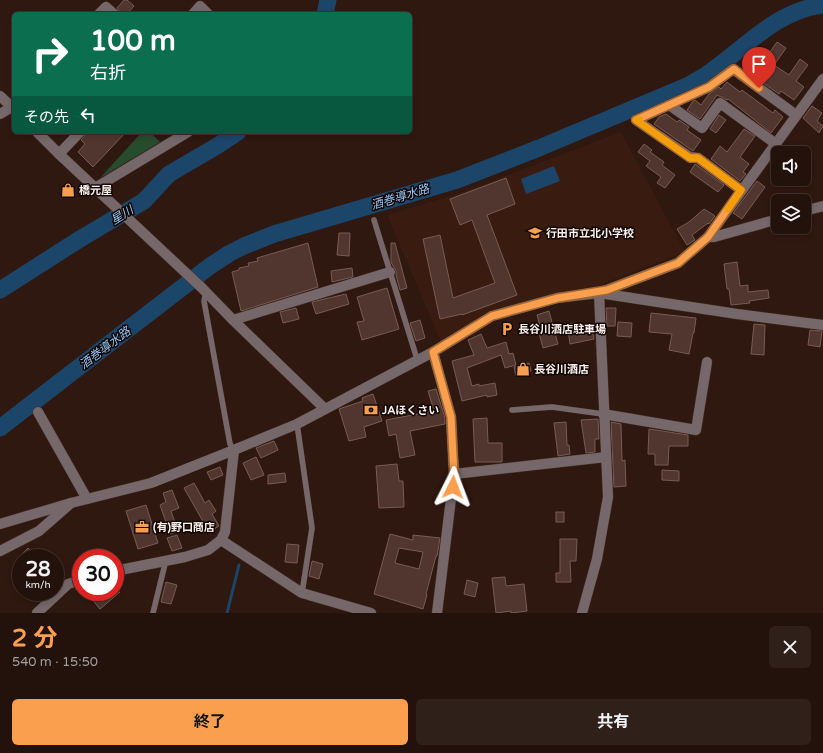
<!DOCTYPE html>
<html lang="ja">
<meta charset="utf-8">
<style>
body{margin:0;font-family:"Varela Round","Noto Sans JP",sans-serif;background:#2f201a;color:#f1f3f6;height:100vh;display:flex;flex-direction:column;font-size:15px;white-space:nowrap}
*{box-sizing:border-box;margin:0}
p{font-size:13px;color:#a39e9d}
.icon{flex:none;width:22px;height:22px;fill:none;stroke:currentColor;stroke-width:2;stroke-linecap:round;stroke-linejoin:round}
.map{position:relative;height:613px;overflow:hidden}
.panel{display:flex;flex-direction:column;background:#23120c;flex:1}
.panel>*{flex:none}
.banner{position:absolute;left:12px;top:12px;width:400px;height:122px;border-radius:6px;box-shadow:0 2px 6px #0003,0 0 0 1px #40322d;background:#0b6e4f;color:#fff;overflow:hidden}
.buttons{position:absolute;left:771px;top:146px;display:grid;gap:8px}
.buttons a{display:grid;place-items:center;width:40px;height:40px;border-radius:6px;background:#23120c;box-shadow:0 2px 6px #0003,0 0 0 1px #40322d;font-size:20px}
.speed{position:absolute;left:12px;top:549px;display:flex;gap:8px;font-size:20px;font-weight:700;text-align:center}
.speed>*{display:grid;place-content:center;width:52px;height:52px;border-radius:50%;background:#23120c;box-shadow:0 2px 6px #0003,0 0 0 1px #40322d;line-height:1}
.speed small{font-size:10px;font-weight:400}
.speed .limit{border:6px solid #d22;background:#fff;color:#111}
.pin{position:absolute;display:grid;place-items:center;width:34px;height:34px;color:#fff;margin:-41px -17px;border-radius:50% 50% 50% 0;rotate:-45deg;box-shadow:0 0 4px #0007}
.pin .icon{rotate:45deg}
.me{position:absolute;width:44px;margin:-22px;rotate:3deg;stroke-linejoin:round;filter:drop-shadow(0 0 3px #0008)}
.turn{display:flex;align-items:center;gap:14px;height:84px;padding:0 12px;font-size:18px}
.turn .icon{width:52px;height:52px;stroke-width:2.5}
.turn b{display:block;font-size:28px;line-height:34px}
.then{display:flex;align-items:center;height:38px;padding:0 12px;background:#0003;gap:8px;font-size:15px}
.round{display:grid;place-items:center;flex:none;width:42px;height:42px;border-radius:6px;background:#2f201a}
.headline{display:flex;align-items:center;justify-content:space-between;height:68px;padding:0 12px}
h1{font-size:24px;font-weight:700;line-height:30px;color:#fa9f4e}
.button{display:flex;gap:8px;margin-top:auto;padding:8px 12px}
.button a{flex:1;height:46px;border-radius:6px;background:#fa9f4e;color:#111;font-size:16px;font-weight:700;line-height:46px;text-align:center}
.button a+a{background:#2f201a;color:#f1f3f6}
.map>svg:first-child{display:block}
.built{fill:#391b10}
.green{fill:#274b2d}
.water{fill:#1c456a}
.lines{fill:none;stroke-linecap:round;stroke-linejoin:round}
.stream{stroke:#1c456a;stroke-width:3}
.river{stroke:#1c456a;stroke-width:17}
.building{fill:#51362f;stroke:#785b53;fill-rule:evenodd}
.service-casing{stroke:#48322a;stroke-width:6}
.minor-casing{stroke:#48322a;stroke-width:11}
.tertiary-casing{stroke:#48322a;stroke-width:11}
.service{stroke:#76686a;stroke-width:5.5}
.minor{stroke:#76686a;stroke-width:10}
.tertiary{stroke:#76686a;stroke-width:10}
.route-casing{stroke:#a26733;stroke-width:10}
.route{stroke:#fa9f4e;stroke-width:7}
.slow{stroke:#f59e0b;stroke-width:7}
.labels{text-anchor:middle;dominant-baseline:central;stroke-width:3;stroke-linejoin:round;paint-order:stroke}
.poi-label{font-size:11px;font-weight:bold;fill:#fef1ec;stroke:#100704;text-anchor:start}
.water-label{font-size:12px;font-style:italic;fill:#94c5f6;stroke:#100704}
</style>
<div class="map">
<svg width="823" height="613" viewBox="0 0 823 613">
<rect width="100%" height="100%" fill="#2f1810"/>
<polygon class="built" points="621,132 685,252 597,286 536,302 441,342 387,215 460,193"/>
<polygon class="green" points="142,132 150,132 160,142 100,178"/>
<polygon class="water" points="554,166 560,181 526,194 521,179"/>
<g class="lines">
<polyline class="stream" points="227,613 239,565"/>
<g class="river">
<polyline points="325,14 328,0"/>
<polyline points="0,290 80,239 144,201 169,174 217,146 238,132"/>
<path d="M0,428l210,-162 20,-13 14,-7 30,-12 183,-54 82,-32 150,-63c8,-5 17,-9 24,-15 36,-26 64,-59 110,-65"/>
</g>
</g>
<g class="building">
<polygon points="124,0 127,0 134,6 127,14 121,14 117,8"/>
<polygon points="777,42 786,48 774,65 789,75 800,59 808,65 796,81 804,87 794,100 781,91 779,94 746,71 758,56 764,60"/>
<polygon points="727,82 740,92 742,90 773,113 775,110 783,117 771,133 728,99 727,100 717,95 700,119 687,110 693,101 695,100 701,105 709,94 719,87 721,89"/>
<polygon points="812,106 822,113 817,121 823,126 819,133 803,118"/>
<polygon points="666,114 677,122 679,120 689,127 687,130 701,140 693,151 654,124 659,117"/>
<polygon points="719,115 726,120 716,133 710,129"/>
<polygon points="744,129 755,136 740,157 749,164 743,172 746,174 740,181 711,159 720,146 727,152"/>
<polygon points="88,132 126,132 93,167 78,152 85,144 81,140"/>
<polygon points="644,144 652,150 650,152 664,162 662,165 675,175 665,188 657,183 661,177 646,166 650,161 638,152"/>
<polygon points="695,164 724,185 718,192 690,172"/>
<polygon points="506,178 515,204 487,215 517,295 462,315 462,314 440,319 423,239 440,235 453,298 495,283 472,220 460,225 450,199"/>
<polygon points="757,181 765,187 742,219 733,213"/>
<polygon points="704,209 715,216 709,224 708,223 692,235 695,240 687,245 677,229 689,222"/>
<polygon points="339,233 350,233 349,256 337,255"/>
<polygon points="308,243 318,287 241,311 232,272 239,270 239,268 249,266 248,263 258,261 257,258"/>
<polygon points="391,243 395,243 407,288 400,290 396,275 396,270 393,266 391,262"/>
<polygon points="737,262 740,286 748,285 748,292 768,290 769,298 749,301 750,303 731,305 729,289 727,289 724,264"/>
<polygon points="352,268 353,277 332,282 331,271"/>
<polygon points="387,288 399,329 362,340 357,322 364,321 357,297"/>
<polygon points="346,294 349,304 316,314 312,302"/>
<polygon points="296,308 299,319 283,323 280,312"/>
<polygon points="606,308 616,308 615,326 607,326"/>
<polygon points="549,311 558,344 543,348 539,333 542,333 537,315"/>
<polygon points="651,313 696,318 694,333 693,333 689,354 669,350 672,334 649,332"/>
<polygon points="420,320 425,338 416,341 410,323"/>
<polygon points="618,322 632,323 631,337 617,336"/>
<polygon points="575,323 577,331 592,328 594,339 570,344 567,324"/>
<polygon points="754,324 765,325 764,355 751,354"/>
<polygon points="810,330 822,331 820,347 808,345"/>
<polygon points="481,334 487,348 506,342 509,354 513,353 516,365 505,368 501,355 467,368 472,386 479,384 479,386 495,383 497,395 487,397 487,395 462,401 452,361 474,355 468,340"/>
<polygon points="529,363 531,371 516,376 514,367"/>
<polygon points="436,389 445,418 445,424 410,431 415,455 400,458 396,434 389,436 386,420 434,411 428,391"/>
<polygon points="373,394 382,421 364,427 366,437 349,441 339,409 363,401 362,398"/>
<polygon points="487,418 488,443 502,443 502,462 475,462 473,419"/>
<polygon points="598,419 599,439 595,439 595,452 586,453 581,420"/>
<polygon points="566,422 567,445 569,445 570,454 558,456 554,423"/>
<polygon points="611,422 621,424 622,461 625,460 626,486 614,487"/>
<polygon points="649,429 688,435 688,446 669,446 668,465 655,465 655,454 648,454"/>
<polygon points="274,441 278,450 261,458 256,448"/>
<polygon points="256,457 264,475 251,480 243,463"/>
<polygon points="397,464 399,481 403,481 404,507 379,508 376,466"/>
<polygon points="220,467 223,475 211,480 207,472"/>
<polygon points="662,470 679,471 679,481 662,480"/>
<polygon points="285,473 286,482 268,484 268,475"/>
<polygon points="194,483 205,503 209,500 216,511 212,514 219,526 209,532 184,488"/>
<polygon points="172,490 179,508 171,511 178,531 170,534 160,505 166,502 163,493"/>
<polygon points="146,505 158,543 138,549 126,511"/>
<rect x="556" y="512" width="8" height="10"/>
<path d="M390,534l23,6v-5l27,3 -3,18h-1l-10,38 1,1 -4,14 -49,-15zM399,548l24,4 -4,17 -24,-6z"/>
<polygon points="177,535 182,548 172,551 167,538"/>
<polygon points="560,539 577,539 576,561 570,561 571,582 556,582 556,573 560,573"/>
<polygon points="287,544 299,545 297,563 285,562"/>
<polygon points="28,548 39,558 18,558"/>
<polygon points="312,561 323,564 319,579 309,576"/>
<polygon points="505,577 506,586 524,584 527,611 511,613 511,611 496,613 492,578"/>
<polygon points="467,580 478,583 475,597 464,594"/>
<polygon points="166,582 177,585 171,604 161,602"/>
<polygon points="96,592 120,592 100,609 90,597"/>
</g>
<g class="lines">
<g class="service-casing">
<g id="service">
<polyline points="374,220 417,359"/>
<polyline points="206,292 204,301 230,444 234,450"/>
<polyline points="512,410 552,407 603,414"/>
<polyline points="297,424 312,528 302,593"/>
<polyline points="153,613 166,560"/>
</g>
</g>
<g class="minor-casing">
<g id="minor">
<polyline points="99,14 106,7 114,14"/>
<polyline points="193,14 200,6 208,14"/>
<polyline points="0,96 12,107 0,114"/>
<polyline points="669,105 702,128 720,103 776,144"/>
<polyline points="37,132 59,154 202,288 233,320 324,408"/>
<polyline points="59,154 80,132"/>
<polyline points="95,188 188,132"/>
<polyline points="741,190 698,158 690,157 636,120 709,87 733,69 796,115"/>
<polyline points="804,211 823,206"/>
<polyline points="708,237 714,237 778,219"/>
<polyline points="233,320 390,272"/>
<polyline points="433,352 451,417 454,474 437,613"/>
<polyline points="38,412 87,499"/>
<polyline points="603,414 696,430 707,362"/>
<polyline points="454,474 606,457"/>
<polyline points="221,540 302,593 371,613"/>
<polyline points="0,551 39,531 71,503"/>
<polyline points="115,571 185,557 208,550 221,540 225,532 234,450"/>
<polyline points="37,613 68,584 81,580"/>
<polyline points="582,613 597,559 608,497 599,293 678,263 708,237 823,79"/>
</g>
</g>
<g class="tertiary-casing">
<polyline id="tertiary" points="0,524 71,503 151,483 234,450 297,424 433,352 492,316 557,298 599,293 737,314 823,325"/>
</g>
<use href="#service" class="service"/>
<use href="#minor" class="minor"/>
<use href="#tertiary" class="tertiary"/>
</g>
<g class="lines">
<g class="route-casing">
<polyline id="route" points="453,487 454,474 451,417 433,352 492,316 558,298 607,290 678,263 708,237 741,190 698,158 690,158 636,120 709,87 734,69 759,88"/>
</g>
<use href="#route" class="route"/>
<polyline class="slow" points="639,119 636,120 690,158 698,158 741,190 728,209"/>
</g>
<defs>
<g id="shop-bare" transform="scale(1.08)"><path d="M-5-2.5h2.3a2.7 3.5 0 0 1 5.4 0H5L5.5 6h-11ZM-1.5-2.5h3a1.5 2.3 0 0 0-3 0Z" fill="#fa9f4e" stroke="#100704" stroke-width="2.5" paint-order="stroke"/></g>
<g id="school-bare" transform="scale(1.08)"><path d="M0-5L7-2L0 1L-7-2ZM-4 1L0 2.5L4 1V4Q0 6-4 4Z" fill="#fa9f4e" stroke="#100704" stroke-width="2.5" paint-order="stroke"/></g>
<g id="parking-bare" transform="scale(1.08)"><path d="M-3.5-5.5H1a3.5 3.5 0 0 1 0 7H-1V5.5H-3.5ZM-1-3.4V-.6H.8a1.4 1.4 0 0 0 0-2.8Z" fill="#fa9f4e" stroke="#100704" stroke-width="2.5" paint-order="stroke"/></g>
<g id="bank-bare" transform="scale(1.08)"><path d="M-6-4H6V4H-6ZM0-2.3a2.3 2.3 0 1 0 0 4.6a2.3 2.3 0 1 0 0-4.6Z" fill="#fa9f4e" stroke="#100704" stroke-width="2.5" paint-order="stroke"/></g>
<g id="office-bare" transform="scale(1.08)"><path d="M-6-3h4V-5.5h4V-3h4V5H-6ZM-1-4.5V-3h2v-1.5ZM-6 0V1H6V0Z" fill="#fa9f4e" stroke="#100704" stroke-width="2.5" paint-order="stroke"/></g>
</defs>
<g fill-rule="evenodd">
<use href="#shop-bare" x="68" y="190"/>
<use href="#school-bare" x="535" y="233"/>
<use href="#parking-bare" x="507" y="329"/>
<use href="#shop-bare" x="523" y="369"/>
<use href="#bank-bare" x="371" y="410"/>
<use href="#office-bare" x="142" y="527"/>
</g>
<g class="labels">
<g class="poi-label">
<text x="79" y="190">橋元屋</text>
<text x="546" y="233">行田市立北小学校</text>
<text x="518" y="329">長谷川酒店駐車場</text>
<text x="534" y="369">長谷川酒店</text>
<text x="382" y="410">JAほくさい</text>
<text x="153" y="527">(有)野口商店</text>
</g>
<g class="water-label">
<text transform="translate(400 197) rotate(-17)">酒巻導水路</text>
<text transform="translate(122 215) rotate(-32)">星川</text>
<text transform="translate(105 348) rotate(-37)">酒巻導水路</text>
</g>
</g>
</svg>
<div class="buttons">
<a><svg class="icon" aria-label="sound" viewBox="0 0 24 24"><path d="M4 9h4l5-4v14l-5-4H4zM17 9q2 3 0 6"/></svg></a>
<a><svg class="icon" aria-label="layers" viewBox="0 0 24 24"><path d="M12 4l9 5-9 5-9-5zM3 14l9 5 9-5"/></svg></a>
</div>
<div class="speed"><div>28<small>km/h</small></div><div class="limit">30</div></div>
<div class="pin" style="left:759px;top:88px;background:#d93025"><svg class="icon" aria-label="arrive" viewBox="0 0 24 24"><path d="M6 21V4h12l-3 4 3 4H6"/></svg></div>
<svg class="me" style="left:453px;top:487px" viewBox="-20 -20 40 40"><path d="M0-17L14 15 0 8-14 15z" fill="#fa9f4e" stroke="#fff" stroke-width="4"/></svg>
<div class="banner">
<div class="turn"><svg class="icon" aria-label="right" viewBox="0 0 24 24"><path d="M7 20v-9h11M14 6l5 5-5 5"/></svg><div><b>100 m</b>右折</div></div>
<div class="then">その先<svg class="icon" aria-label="left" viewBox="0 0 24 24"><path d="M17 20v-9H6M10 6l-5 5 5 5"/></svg></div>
</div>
</div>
<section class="panel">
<div class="headline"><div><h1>2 分</h1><p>540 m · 15:50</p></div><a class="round"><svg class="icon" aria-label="close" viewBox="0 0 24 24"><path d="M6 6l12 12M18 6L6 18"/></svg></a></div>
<div class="button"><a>終了</a><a>共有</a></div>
</section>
